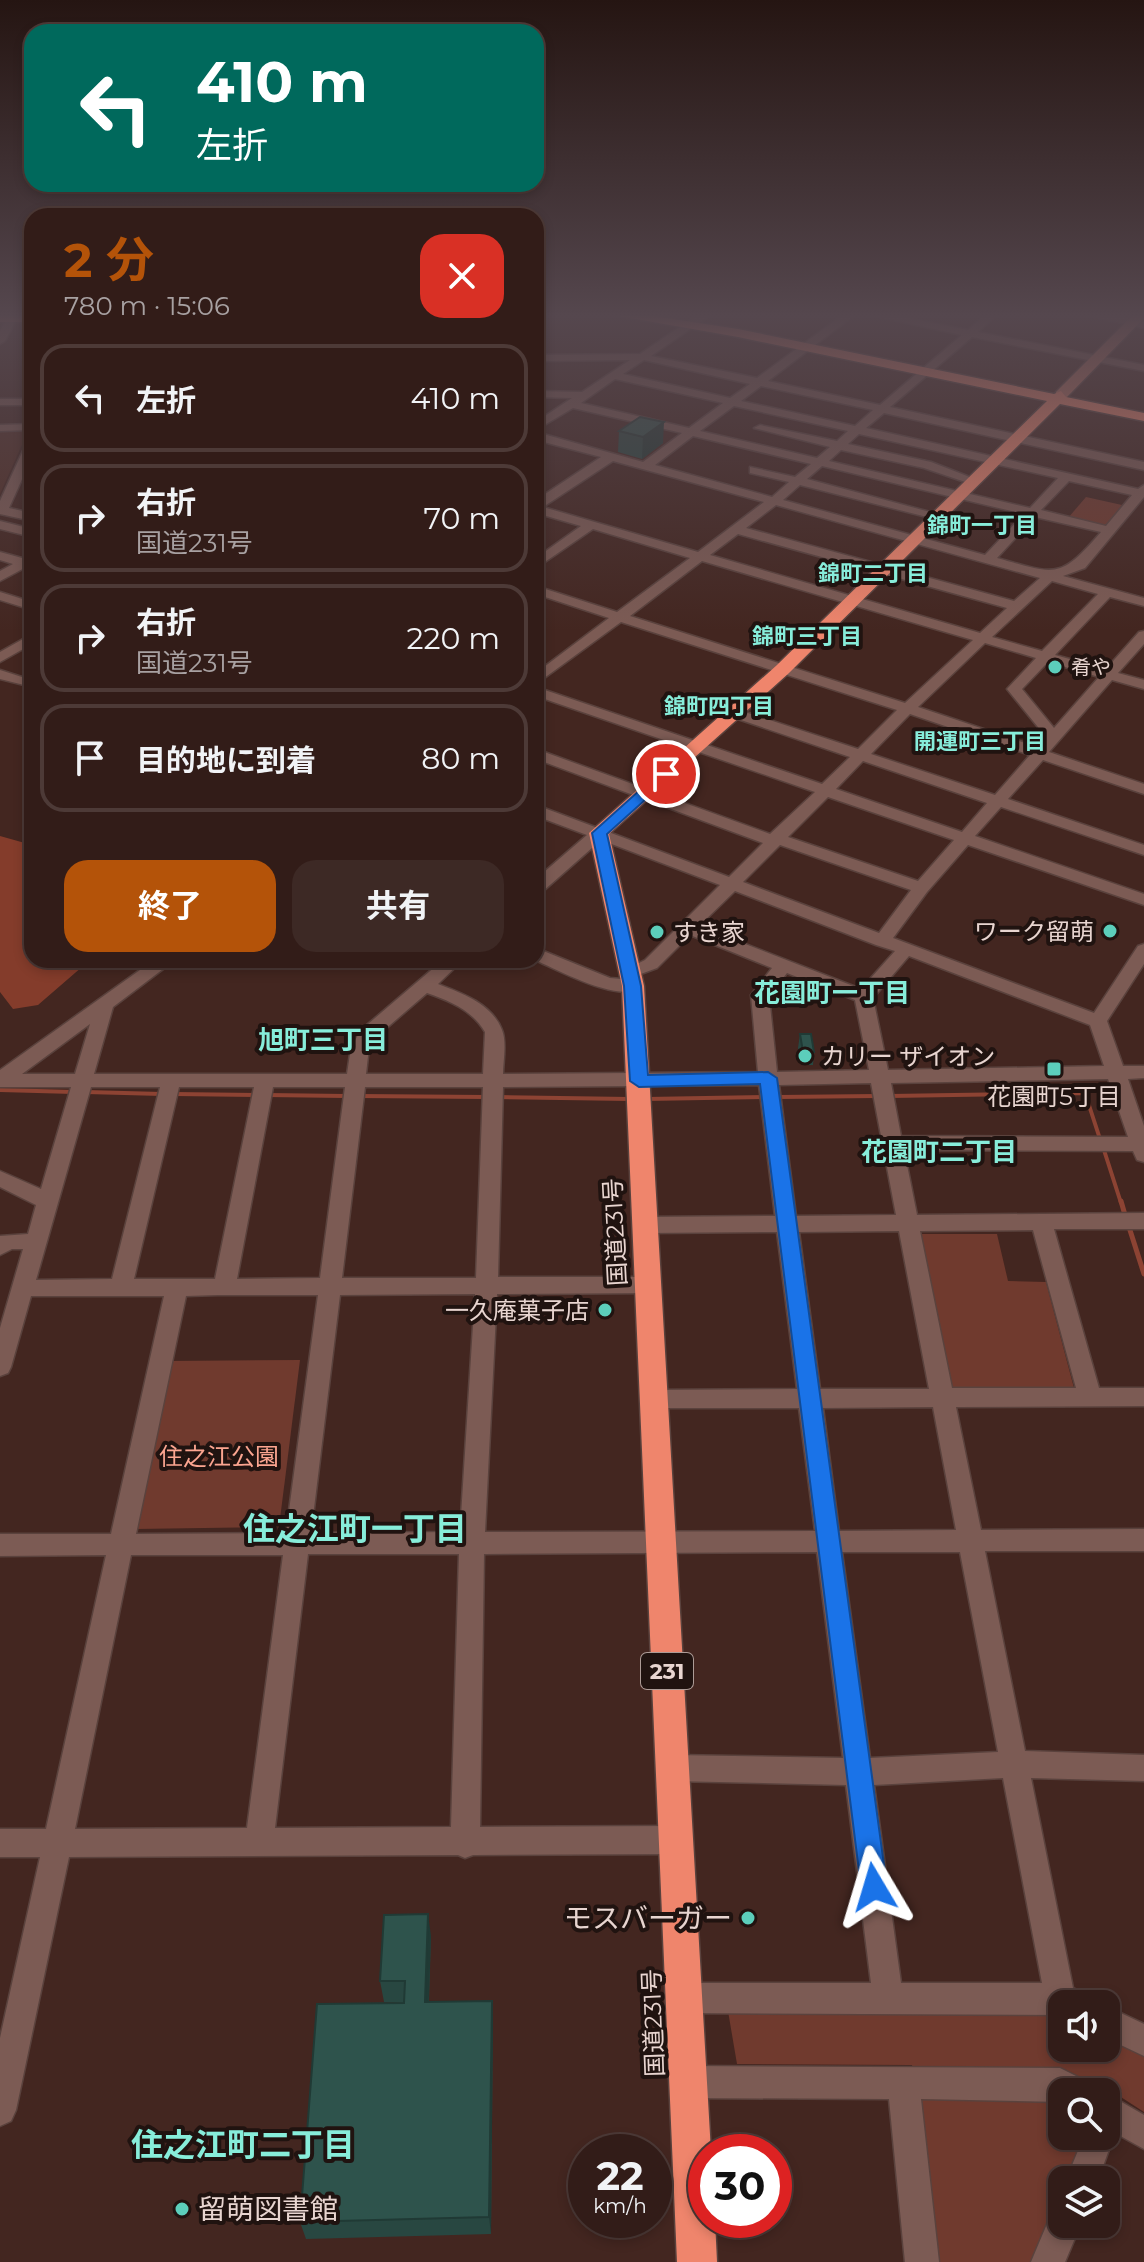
<!DOCTYPE html>
<html lang="ja">
<meta charset="utf-8">
<style>
body{margin:0;font-family:Montserrat,"Noto Sans JP",sans-serif;background:#3d2925;color:#f1f3f6;height:100vh;display:flex;flex-direction:column;font-size:30px;white-space:nowrap}
*{box-sizing:border-box;margin:0}
p{font-size:26px;color:#a8a1a2}
.icon{flex:none;width:44px;height:44px;fill:none;stroke:currentColor;stroke-width:2;stroke-linecap:round;stroke-linejoin:round}
.map{position:relative;flex:1;overflow:hidden}
.drawer{position:absolute;left:24px;top:208px;width:520px;height:760px;display:flex;flex-direction:column;background:#321c18;border-radius:24px;box-shadow:0 4px 12px #0003,0 0 0 2px #4d3a37}
.drawer>*{flex:none}
.hud{position:absolute;left:24px;top:24px;width:520px;height:168px;border-radius:24px;box-shadow:0 4px 12px #0003,0 0 0 2px #4d3a37;background:#00695c;color:#fff;overflow:hidden}
.fabs{position:absolute;left:1048px;top:1990px;display:grid;gap:16px}
.fabs a{display:grid;place-items:center;width:72px;height:72px;border-radius:16px;background:#321c18;box-shadow:0 4px 12px #0003,0 0 0 2px #4d3a37;font-size:40px}
.speed{position:absolute;left:568px;top:2134px;display:flex;gap:16px;font-size:40px;font-weight:700;text-align:center}
.speed>*{display:grid;place-content:center;width:104px;height:104px;border-radius:50%;background:#321c18;box-shadow:0 4px 12px #0003,0 0 0 2px #4d3a37;line-height:1}
.speed small{font-size:20px;font-weight:400}
.speed .limit{border:12px solid #d22;background:#fff;color:#111}
.pin{position:absolute;display:grid;place-items:center;width:68px;height:68px;color:#fff;margin:-34px;border:4px solid #fff;border-radius:50%;box-shadow:0 2px 8px #0007}
.me{position:absolute;width:88px;margin:-44px;rotate:353deg;stroke-linejoin:round;filter:drop-shadow(0 0 6px #0008)}
.turn{display:flex;align-items:center;gap:28px;height:168px;padding:0 40px;font-size:36px}
.turn .icon{width:104px;height:104px;stroke-width:2.5}
.turn b{display:block;font-size:56px;line-height:68px}
.round{display:grid;place-items:center;flex:none;width:84px;height:84px;border-radius:24px;background:#3d2925}
.summary{display:flex;align-items:center;justify-content:space-between;height:136px;padding:0 40px}
h1{font-size:48px;font-weight:700;line-height:60px;color:#b45309}
.button{display:flex;gap:16px;margin-top:auto;padding:16px 40px}
.button a{flex:1;height:92px;border-radius:24px;background:#b45309;color:#fff;font-size:32px;font-weight:700;line-height:92px;text-align:center}
.button a+a{background:#3d2925;color:#f1f3f6}
ul{padding:0;list-style:none}
li{display:flex;align-items:center;gap:24px;height:108px;margin:0 16px 12px;padding:0 24px;border:4px solid #4d3a37;border-radius:24px}
li div{flex:1}
li b{display:block;font-size:30px}
li em{font-style:normal}
.map>svg:first-child{display:block}
.built{fill:#502d24}
.green{fill:#703a2e}
.forest{fill:#843c2b}
.lines{fill:none;stroke-linecap:round;stroke-linejoin:round}
.stream-far1{stroke:#8d4333;stroke-width:4}
.stream{stroke:#8d4333;stroke-width:5}
.minor-casing{stroke:#5a423d;stroke-width:3}
.major-casing{stroke:#5a423d;stroke-width:3}
.highway-casing{stroke:#5a423d;stroke-width:3}
.minor{fill:#7c5b54;fill-rule:evenodd}
.major{fill:#c17462;fill-rule:evenodd}
.highway{fill:#ef856c;fill-rule:evenodd}
.wall{fill:#284741}
.shaded-wall{fill:#203a35}
.building{fill:#2e534c;stroke:#203a35;stroke-width:2}
.route{fill:#1a73e8;stroke:#114b97;stroke-width:2}
.poi-dot{fill:#5ccebb;stroke:#201310;stroke-width:3}
.labels{text-anchor:middle;dominant-baseline:central;stroke-width:8;stroke-linejoin:round;paint-order:stroke}
.far-poi-label{font-size:20px;fill:#e8d5d0;stroke:#201310;text-anchor:start}
.far-neighbourhood-label{font-size:22px;font-weight:bold;fill:#87edda;stroke:#201310}
.shield{fill:#201310;stroke:#ac9b96;stroke-width:2}
.shield-label{font-size:22px;font-weight:bold;fill:#e8d5d0}
.poi-label{font-size:24px;fill:#e8d5d0;stroke:#201310;text-anchor:end}
.street-label{font-size:24px;fill:#e8d5d0;stroke:#201310}
.park-label{font-size:24px;fill:#fba590;stroke:#201310}
.neighbourhood-label{font-size:26px;font-weight:bold;fill:#87edda;stroke:#201310}
.near-poi-label{font-size:28px;fill:#e8d5d0;stroke:#201310;text-anchor:end}
.near-neighbourhood-label{font-size:32px;font-weight:bold;fill:#87edda;stroke:#201310}
</style>
<div class="map">
<svg width="1144" height="2262" viewBox="0 0 1144 2262">
<rect width="100%" height="100%" fill="#432620"/>
<polygon class="built" points="0,429 29,429 0,494"/>
<g class="green">
<polygon points="1086,497 1122,505 1105,527 1068,518"/>
<polygon points="921,1234 997,1234 1008,1281 1046,1282 1074,1388 952,1389"/>
<polygon points="300,1360 279,1527 135,1529 168,1361"/>
<polygon points="728,2011 1062,2014 1062,2048 1106,2048 1106,2031 1144,2054 1144,2112 1107,2088 1104,2092 1062,2092 1062,2136 1087,2136 1069,2180 1062,2180 1062,2197 1036,2262 935,2262 912,2065 737,2064"/>
</g>
<polygon class="forest" points="0,836 32,845 32,960 90,960 38,1005 13,1009 0,992"/>
<g class="lines">
<g class="stream-far1">
<polyline points="0,1090 74,1092"/>
<polyline points="86,1092 162,1094"/>
<polyline points="174,1094 258,1095"/>
<polyline points="266,1095 346,1096"/>
<polyline points="358,1096 486,1097"/>
<polyline points="890,1096 1085,1093 1100,1139"/>
<polyline points="498,1097 630,1099"/>
<polyline points="778,1097 877,1096"/>
<polyline points="646,1099 765,1097"/>
<polyline points="1103,1147 1121,1203"/>
</g>
<g class="stream">
<polyline points="1121,1201 1125,1215"/>
<polyline points="1129,1227 1144,1274"/>
</g>
<g class="minor-casing">
<g id="minor">
<path d="M699,314h13l-61,42 106,22 87,-64h12l-88,67 112,24 82,-70 -97,-21h23l80,16 18,-16h12l-20,18 166,33v6l-172,-34 -82,70 254,55v8l-260,-57 -18,15 272,61 6,-4v12l-59,71 -22,8 81,22v8l-34,-9 -55,58 51,14 33,-37 5,-1v13l-26,29 26,7v9l-32,-9 -63,72 95,32v10l-101,-34 -35,39 136,46v10l-143,-48 -26,29 169,58v11l-176,-60 -41,47 -34,46 201,75 44,-67 6,-2v20l-37,57 16,45h21v12l-16,1 16,47v36l-7,-2 -4,-9 -229,-1 13,65 227,-2v16h-90l45,159h45v18l-188,1 25,123 163,-1v22h-159l40,200 119,4v26l-113,-3 42,210 11,5 4,11h-26v11l-378,-2 -11,-4 -4,-11 4,-11 11,-4h187l-25,-198 -173,-4 -10,-4 -4,-9 4,-9 10,-4 170,3 -26,-206 -333,2 -4,273 196,-1 10,4 4,10 -4,10 -10,4 -203,1 -8,3 -7,-3 -389,2 -53,253 -5,11 -11,5v-88l40,-181h-40v-28h46l60,-274 -106,1v-22h111l53,-238h-133l-20,71 -3,6 -8,3v-48l23,-79h-11l-12,6v-19l28,-2 8,-29 -36,-18v-16l41,18 30,-102h-71v-17l154,-110h21l-62,47 -19,67h253l4,-27 10,-17 82,-70h20l-25,24c24,9 54,20 64,46 5,12 1,32 1,44l255,-2 -7,-77 21,-27 -82,-33 -33,33 -27,10 -9,-6 24,-12 75,-75 -119,-45 -59,52 -6,1v-14l51,-44 -51,-19v-11l193,72 34,-34 -227,-84v-10l234,85 45,-42 -279,-96v-9l286,97 28,-27 -121,-41v-6h10l119,39 39,-39 -276,-88 -85,62v-11l73,-55 -73,-24v-8l81,26 73,-54 -97,-29 -57,39v-10l45,-32 -45,-13v-13l65,-43 -65,-17v-8l107,30 39,-29 -109,-25 -37,22v-8l36,-24 -36,-1v-6l46,1 48,-32 -94,1v-6l104,-1zM644,360l106,24 -20,14 -107,-24zM615,379l108,24 -34,25 -108,-25zM761,386l112,24 -18,16 -114,-25zM734,406l114,25 -11,10 -77,-16 -6,3 76,19 -13,11 -117,-27zM859,434l199,44 -28,30 -201,-47 12,-11 83,18 50,17 6,-4 -49,-19 -83,-18zM693,436l118,28 -16,13 -45,-10v6l39,9 -17,15 -117,-32zM613,461l151,41 -66,50 -155,-45zM822,466l202,48 -39,41 -202,-55 17,-15 139,35 6,-4 -138,-37zM1069,481l63,14 -26,31 -65,-16zM776,505l264,73 -26,23 -268,-73zM1035,517l66,15c-42,49 -46,42 -104,26zM738,534l269,74 -27,25 -270,-78zM702,561l271,79 -68,63 -275,-87zM1052,581l46,13 -56,57 -50,-14zM985,643l51,15 -29,31 39,48 -9,10 -119,-40zM1048,662l51,15 -45,51 -32,-39zM910,714l120,41 -35,40 -124,-41zM863,761l124,42 -25,29 -126,-43zM828,797l126,43 -36,41 -130,-44zM780,845l131,45 -32,43 -136,-51zM735,891l141,54 19,6 -34,38 -162,-63zM909,956l181,69 14,41 -216,4 -15,-72zM787,973l68,27 14,70 -92,2 -8,-76zM427,993c23,8 45,17 58,39l-2,42h-117l3,-27 6,-9zM90,1024l-15,50h-53zM1108,1079l20,58 -227,-1 -10,-53zM871,1083l25,132 -100,1 -17,-131zM759,1085l16,131 -129,1 -7,3 -4,5 4,5 7,3 131,-1 20,157 -142,1 -8,2 -4,7 4,7 8,2h144l16,123 -330,1 12,-238 152,-1 8,-2 3,-6 -3,-6 -8,-2h-151l5,-190zM91,1087h69l-48,192 -76,1zM179,1087h75l-39,192h-81zM273,1087h72l-25,191 -83,1zM365,1087h118l-7,191h-134zM1033,1230l43,158h-124l-32,-157zM899,1231l30,158h-109l-21,-157zM475,1294l-15,238 -149,1 29,-238zM218,1295h100l-32,238 -150,1 50,-238zM933,1407l23,123 -117,1 -16,-123zM842,1552h118l38,200 -128,6zM308,1554h151l-8,273 -176,1zM131,1555h152l-36,273 -172,1zM1003,1778l39,205h-141l-27,-198z"/>
<polygon points="1081,314 1104,314 1144,322 1144,328"/>
<polygon points="8,316 17,318 5,341 0,344 0,331"/>
<rect x="0" y="399" width="32" height="6"/>
<polygon points="32,424 32,430 0,431 0,425"/>
<polygon points="32,440 32,457 9,508 32,513 32,521 0,514 0,501 26,444"/>
<polygon points="0,521 32,529 32,537 0,529"/>
<polygon points="0,552 22,558 32,554 32,564 0,581 0,571 13,564 0,560"/>
<polygon points="0,592 32,602 32,610 0,600"/>
<polygon points="32,634 32,644 0,662 0,652"/>
<polygon points="0,670 25,678 32,676 32,687 0,679"/>
<path d="M536,948l74,30 23,2 9,6c-18,20 -86,-17 -107,-26z"/>
<polygon points="1106,2006 1144,2024 1144,2056 1106,2038"/>
<polygon points="687,2066 1060,2068 1086,2081 1091,2092 1062,2092 1062,2102 921,2099 939,2262 905,2262 889,2099 687,2098 676,2093 671,2082 676,2071"/>
<polygon points="1106,2093 1144,2115 1144,2149 1115,2133 1098,2180 1066,2180 1084,2136 1106,2136"/>
<polygon points="1062,2208 1062,2224 1081,2224 1065,2262 1031,2262 1052,2212"/>
</g>
</g>
<g class="major-casing">
<polygon id="major" points="1134,314 1144,314 1144,318 1066,398 1056,398 1056,392"/>
</g>
<g class="highway-casing">
<g id="highway">
<rect x="0" y="314" width="32" height="8"/>
<polygon points="607,314 640,314 738,329 1054,394 1061,391 1066,397 1144,413 1144,421 1060,404 789,673 609,834 644,986 711,2152 706,2152 706,2220 715,2220 717,2262 677,2262 622,986 589,833 777,665 1047,401 738,337"/>
</g>
</g>
<use href="#minor" class="minor"/>
<use href="#major" class="major"/>
<use href="#highway" class="highway"/>
</g>
<g class="wall">
<polygon points="619,431 663,443 642,459 618,452"/>
<polygon points="800,1034 814,1052 813,1065 802,1065 798,1048"/>
<polygon points="431,1936 429,2002 493,2021 491,2234 306,2239 300,2222 404,2003 384,2002 380,1981"/>
</g>
<g class="shaded-wall">
<polygon points="664,422 663,443 642,459 643,437"/>
<polygon points="428,1914 431,1936 428,2022 425,2002"/>
<polygon points="492,2001 493,2021 491,2234 489,2217"/>
</g>
<g class="building">
<polygon points="640,417 664,422 643,437 619,431"/>
<polygon points="800,1034 811,1034 814,1052 803,1052"/>
<polygon points="428,1914 425,2002 492,2001 489,2217 300,2222 317,2004 404,2003 405,1981 380,1981 384,1915"/>
</g>
<linearGradient id="sky" x2="0" y2="1"><stop stop-color="#251512"/><stop offset="0.5" stop-color="#55474e"/><stop offset="1" stop-color="#55474e" stop-opacity="0"/></linearGradient>
<rect width="1144" height="631" fill="url(#sky)"/>
<polygon class="route" points="661,771 674,774 607,834 641,986 648,1075 768,1072 777,1078 887,1887 883,1896 874,1900 865,1896 861,1887 760,1084 639,1087 630,1081 624,986 592,833"/>
<g class="poi-dot">
<circle cx="1055" cy="667" r="8"/>
<circle cx="1110" cy="931" r="8"/>
<circle cx="657" cy="932" r="8"/>
<circle cx="805" cy="1056" r="8"/>
<rect x="1046" y="1061" width="16" height="16" rx="4"/>
<circle cx="605" cy="1310" r="8"/>
<circle cx="748" cy="1918" r="8"/>
<circle cx="182" cy="2209" r="8"/>
</g>
<g class="labels">
<g class="far-poi-label">
<text x="1071" y="667">肴や</text>
</g>
<g class="far-neighbourhood-label">
<text x="982" y="525">錦町一丁目</text>
<text x="873" y="573">錦町二丁目</text>
<text x="807" y="636">錦町三丁目</text>
<text x="719" y="706">錦町四丁目</text>
<text x="980" y="741">開運町三丁目</text>
</g>
<rect class="shield" x="641" y="1653" width="52" height="36" rx="6"/>
<g class="shield-label">
<text x="667" y="1671">231</text>
</g>
<g class="poi-label">
<text x="1094" y="931">ワーク留萌</text>
<text x="673" y="932" text-anchor="start">すき家</text>
<text x="821" y="1056" text-anchor="start">カリー ザイオン</text>
<text x="1054" y="1096" text-anchor="middle">花園町5丁目</text>
<text x="589" y="1310">一久庵菓子店</text>
</g>
<g class="street-label">
<text transform="translate(615 1232) rotate(-93)">国道231号</text>
<text transform="translate(653 2023) rotate(-92)">国道231号</text>
</g>
<g class="park-label">
<text x="219" y="1456">住之江公園</text>
</g>
<g class="neighbourhood-label">
<text x="832" y="993">花園町一丁目</text>
<text x="323" y="1040">旭町三丁目</text>
<text x="939" y="1152">花園町二丁目</text>
</g>
<g class="near-poi-label">
<text x="732" y="1918">モスバーガー</text>
<text x="198" y="2209" text-anchor="start">留萌図書館</text>
</g>
<g class="near-neighbourhood-label">
<text x="355" y="1528">住之江町一丁目</text>
<text x="243" y="2144">住之江町二丁目</text>
</g>
</g>
</svg>
<div class="fabs">
<a><svg class="icon" aria-label="sound" viewBox="0 0 24 24"><path d="M4 9h4l5-4v14l-5-4H4zM17 9q2 3 0 6"/></svg></a>
<a><svg class="icon" aria-label="search" viewBox="0 0 24 24"><circle cx="10" cy="10" r="6"/><path d="M15 15l6 6"/></svg></a>
<a><svg class="icon" aria-label="layers" viewBox="0 0 24 24"><path d="M12 4l9 5-9 5-9-5zM3 14l9 5 9-5"/></svg></a>
</div>
<div class="speed"><div>22<small>km/h</small></div><div class="limit">30</div></div>
<div class="pin" style="left:666px;top:774px;background:#d93025"><svg class="icon" aria-label="arrive" viewBox="0 0 24 24"><path d="M6 21V4h12l-3 4 3 4H6"/></svg></div>
<svg class="me" style="left:874px;top:1887px" viewBox="-20 -20 40 40"><path d="M0-17L14 15 0 8-14 15z" fill="#1a73e8" stroke="#fff" stroke-width="4"/></svg>
<div class="hud">
<div class="turn"><svg class="icon" aria-label="left" viewBox="0 0 24 24"><path d="M17 20v-9H6M10 6l-5 5 5 5"/></svg><div><b>410 m</b>左折</div></div>
</div>
<section class="drawer">
<div class="summary"><div><h1>2 分</h1><p>780 m · 15:06</p></div><a class="round" style="background:#d93025;color:#fff"><svg class="icon" aria-label="close" viewBox="0 0 24 24"><path d="M6 6l12 12M18 6L6 18"/></svg></a></div>
<ul>
<li><svg class="icon" aria-label="left" viewBox="0 0 24 24"><path d="M17 20v-9H6M10 6l-5 5 5 5"/></svg><div><b>左折</b></div><em>410 m</em></li>
<li><svg class="icon" aria-label="right" viewBox="0 0 24 24"><path d="M7 20v-9h11M14 6l5 5-5 5"/></svg><div><b>右折</b><p>国道231号</p></div><em>70 m</em></li>
<li><svg class="icon" aria-label="right" viewBox="0 0 24 24"><path d="M7 20v-9h11M14 6l5 5-5 5"/></svg><div><b>右折</b><p>国道231号</p></div><em>220 m</em></li>
<li><svg class="icon" aria-label="arrive" viewBox="0 0 24 24"><path d="M6 21V4h12l-3 4 3 4H6"/></svg><div><b>目的地に到着</b></div><em>80 m</em></li>
</ul>
<div class="button"><a>終了</a><a>共有</a></div>
</section>
</div>
